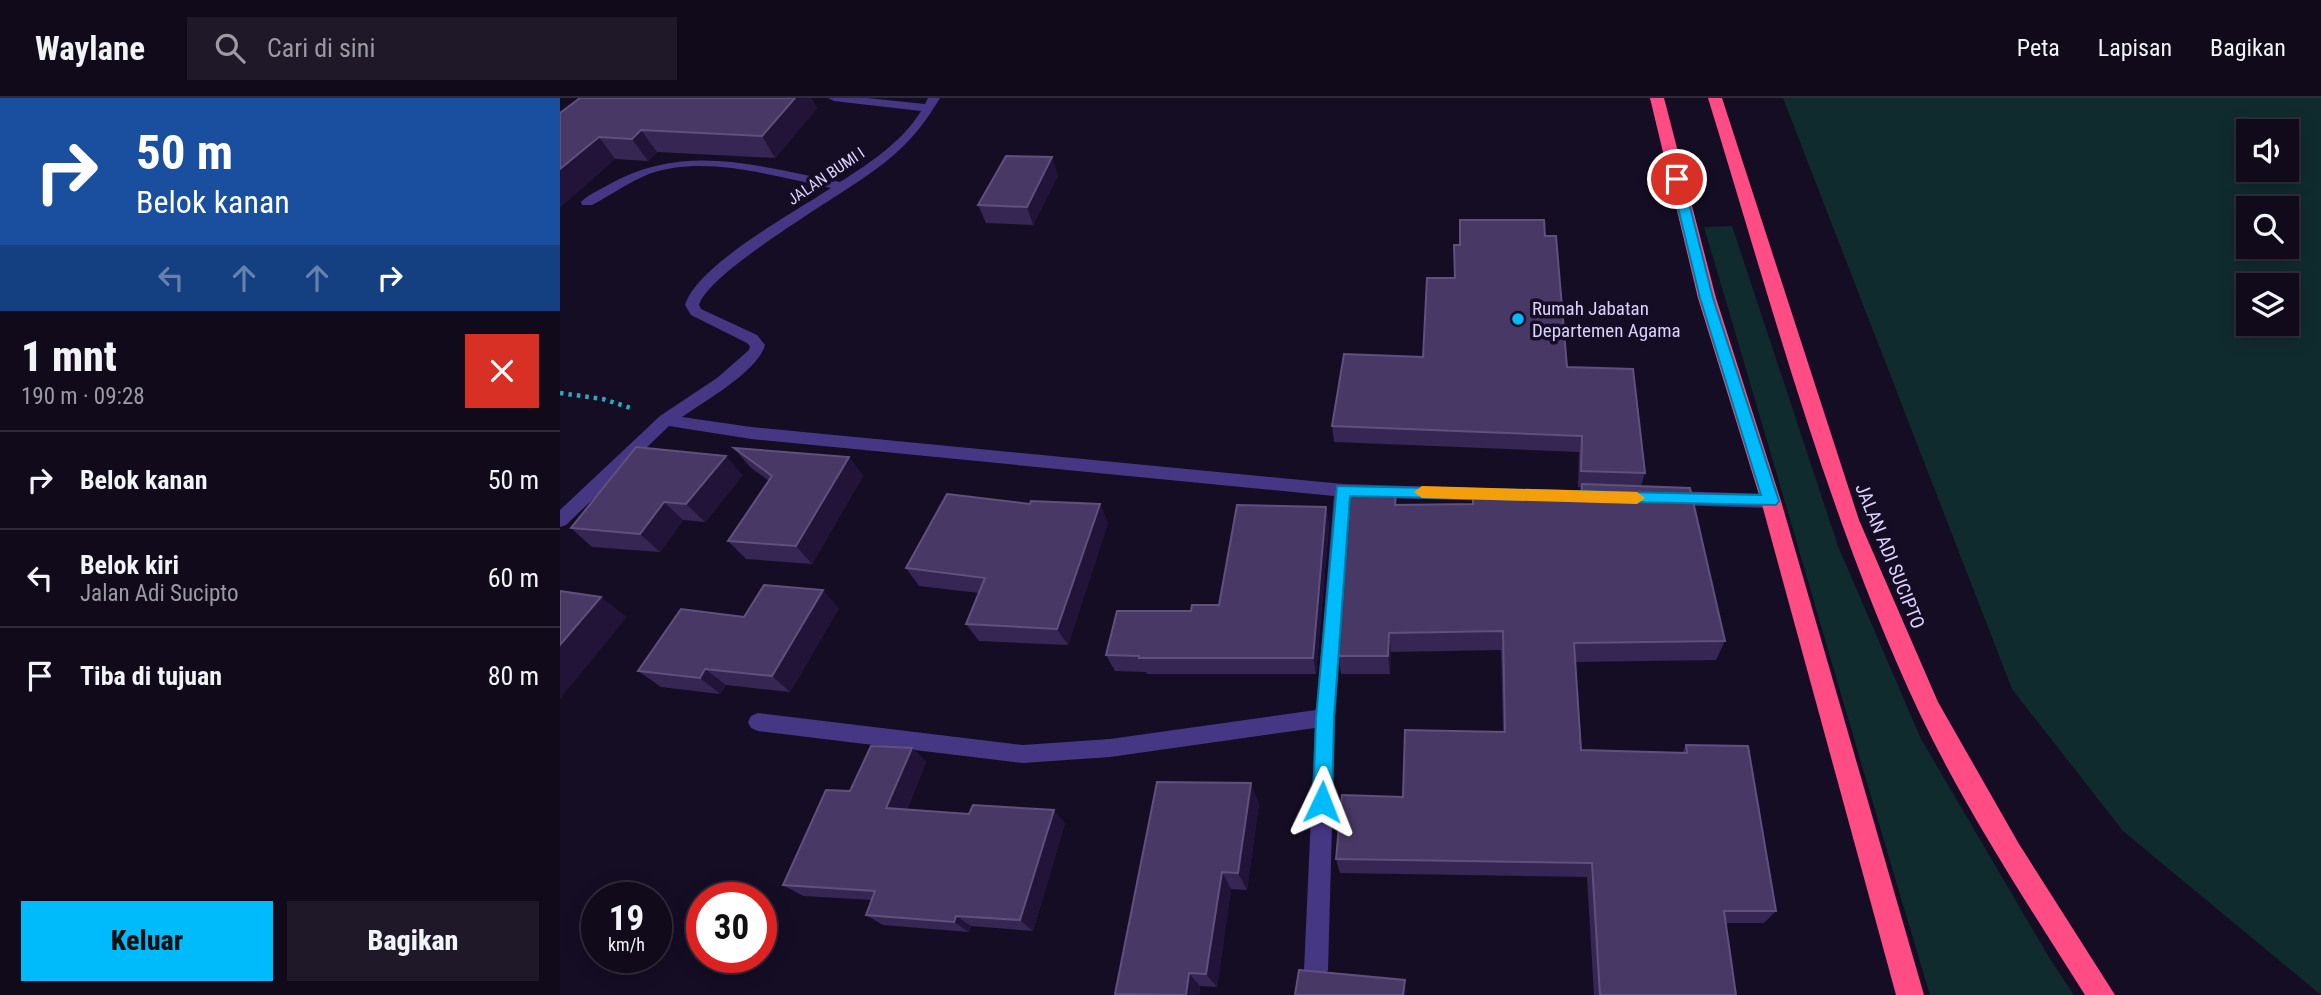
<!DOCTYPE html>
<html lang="id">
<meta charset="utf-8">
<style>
body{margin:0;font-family:"Roboto Condensed",sans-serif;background:#1e1828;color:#f1f3f6;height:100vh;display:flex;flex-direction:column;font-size:26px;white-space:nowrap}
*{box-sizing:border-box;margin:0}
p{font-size:23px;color:#9c9aa3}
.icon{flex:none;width:38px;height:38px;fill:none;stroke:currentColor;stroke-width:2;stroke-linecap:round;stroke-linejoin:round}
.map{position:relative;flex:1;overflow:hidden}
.panel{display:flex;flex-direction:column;background:#100a1b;width:560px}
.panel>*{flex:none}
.banner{background:#1a4fa0;color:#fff;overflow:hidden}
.tools{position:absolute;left:1676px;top:21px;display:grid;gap:14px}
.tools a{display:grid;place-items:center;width:63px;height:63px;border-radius:0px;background:#100a1b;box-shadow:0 4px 18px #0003,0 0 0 2px #302b3a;font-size:35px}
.speed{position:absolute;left:21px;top:784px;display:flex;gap:14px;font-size:35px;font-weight:700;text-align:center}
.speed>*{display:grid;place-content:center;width:91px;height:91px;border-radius:50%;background:#100a1b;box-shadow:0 4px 18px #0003,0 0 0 2px #302b3a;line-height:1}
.speed small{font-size:18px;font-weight:400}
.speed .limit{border:10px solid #d22;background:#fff;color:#111}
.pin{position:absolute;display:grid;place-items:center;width:60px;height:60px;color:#fff;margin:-30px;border:4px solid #fff;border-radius:50%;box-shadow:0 2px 7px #0007}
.me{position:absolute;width:77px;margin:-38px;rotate:2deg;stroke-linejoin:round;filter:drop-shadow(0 0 5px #0008)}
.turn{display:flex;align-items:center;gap:24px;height:147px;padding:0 21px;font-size:32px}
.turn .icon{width:91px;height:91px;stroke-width:2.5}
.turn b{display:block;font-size:49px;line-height:60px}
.lanes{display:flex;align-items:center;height:66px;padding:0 21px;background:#0003;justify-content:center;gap:35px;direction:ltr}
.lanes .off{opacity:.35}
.round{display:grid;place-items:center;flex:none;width:74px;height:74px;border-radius:0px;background:#1e1828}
.overview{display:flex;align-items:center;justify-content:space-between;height:119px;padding:0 21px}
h1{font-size:42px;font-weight:800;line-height:52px}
.cta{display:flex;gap:14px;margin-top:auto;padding:14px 21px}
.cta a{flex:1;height:80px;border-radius:0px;background:#00bbfc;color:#111;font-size:28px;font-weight:800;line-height:80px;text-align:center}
.cta a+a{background:#1e1828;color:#f1f3f6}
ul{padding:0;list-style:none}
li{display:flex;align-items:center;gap:21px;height:98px;padding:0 21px;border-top:2px solid #302b3a}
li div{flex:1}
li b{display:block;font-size:26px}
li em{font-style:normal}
header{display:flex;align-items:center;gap:42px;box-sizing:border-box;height:98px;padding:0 35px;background:#100a1b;border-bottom:2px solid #302b3a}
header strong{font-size:33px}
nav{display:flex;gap:38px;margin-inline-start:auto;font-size:24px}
.search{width:490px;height:63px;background:#1e1828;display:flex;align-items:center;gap:18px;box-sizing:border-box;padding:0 24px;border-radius:0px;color:#9c9aa3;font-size:26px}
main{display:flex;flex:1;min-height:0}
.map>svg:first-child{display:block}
.green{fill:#102b2e;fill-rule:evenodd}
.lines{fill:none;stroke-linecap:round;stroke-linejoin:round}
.path{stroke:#2aabb9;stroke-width:4.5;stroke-dasharray:3.5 5;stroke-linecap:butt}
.street{fill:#463785;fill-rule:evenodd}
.highway{fill:#ff4c85;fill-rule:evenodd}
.wall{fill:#362653}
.shaded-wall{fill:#211438}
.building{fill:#483865;stroke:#5f507e;stroke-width:2}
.route{fill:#00bbfc;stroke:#007aa4;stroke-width:2}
.slow{fill:#f59e0b}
.poi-dot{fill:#00bbfc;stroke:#150d24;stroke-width:2.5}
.labels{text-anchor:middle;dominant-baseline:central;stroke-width:7;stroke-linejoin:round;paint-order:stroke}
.far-street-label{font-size:16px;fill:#ddd1ff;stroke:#150d24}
.poi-label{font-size:19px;fill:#ddd1ff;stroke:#150d24;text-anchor:start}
.street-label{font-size:19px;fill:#ddd1ff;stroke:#150d24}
</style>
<header>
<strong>Waylane</strong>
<div class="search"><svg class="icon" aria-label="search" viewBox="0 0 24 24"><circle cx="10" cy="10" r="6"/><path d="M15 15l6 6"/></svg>Cari di sini</div>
<nav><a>Peta</a><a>Lapisan</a><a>Bagikan</a></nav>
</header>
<main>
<section class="panel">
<div class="banner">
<div class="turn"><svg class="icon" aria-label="right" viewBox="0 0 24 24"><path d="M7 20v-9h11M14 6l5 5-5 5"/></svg><div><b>50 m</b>Belok kanan</div></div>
<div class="lanes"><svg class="icon off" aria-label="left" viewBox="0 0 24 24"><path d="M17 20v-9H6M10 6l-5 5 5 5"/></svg><svg class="icon off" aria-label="ahead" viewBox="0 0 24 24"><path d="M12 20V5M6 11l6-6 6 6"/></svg><svg class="icon off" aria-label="ahead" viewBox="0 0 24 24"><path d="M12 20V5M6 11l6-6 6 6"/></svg><svg class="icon" aria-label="right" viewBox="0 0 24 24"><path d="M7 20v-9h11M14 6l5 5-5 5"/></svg></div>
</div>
<div class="overview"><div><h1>1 mnt</h1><p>190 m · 09:28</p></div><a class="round" style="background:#d93025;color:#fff"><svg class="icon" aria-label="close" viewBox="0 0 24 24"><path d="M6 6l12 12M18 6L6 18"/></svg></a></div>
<ul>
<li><svg class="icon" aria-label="right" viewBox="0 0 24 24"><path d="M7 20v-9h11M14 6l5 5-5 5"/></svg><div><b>Belok kanan</b></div><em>50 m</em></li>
<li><svg class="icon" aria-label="left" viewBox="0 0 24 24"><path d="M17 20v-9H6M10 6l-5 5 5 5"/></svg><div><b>Belok kiri</b><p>Jalan Adi Sucipto</p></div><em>60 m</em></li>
<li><svg class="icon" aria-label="arrive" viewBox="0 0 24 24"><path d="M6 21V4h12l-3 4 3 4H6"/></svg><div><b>Tiba di tujuan</b></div><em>80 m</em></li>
</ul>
<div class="cta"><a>Keluar</a><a>Bagikan</a></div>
</section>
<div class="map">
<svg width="1761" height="897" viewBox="0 0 1761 897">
<rect width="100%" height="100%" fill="#150d24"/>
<g class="green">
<path d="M1223,0h538v897l-198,-164 -111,-142zM1689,33h38v39h-38zM1689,110h38v39h-38zM1689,187h38v39h-38z"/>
<path d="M1172,128l106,320 83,193 129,220 24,36h-144c-77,-256 -150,-513 -226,-768z"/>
</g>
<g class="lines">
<polyline class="path" points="0,295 43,301 71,310"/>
<g class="street">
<path d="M268,0h39l58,6 3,-6h12c-18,30 -36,51 -64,71 -35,27 -166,101 -177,136l2,4 56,26 8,10c-7,26 -60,56 -83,72l69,10 592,57 266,8 2,5 -2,5 -6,2 -252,-7 -16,221 -7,252 -4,8 -8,4 -8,-4 -4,-8 11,-242 -205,29 -87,6 -265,-32 -7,-3 -3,-6 3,-6 7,-3 265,32 87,-6 206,-29 18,-214 -583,-57 -82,-13 -103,99 -6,2v-17l100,-94 57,-38 32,-28 1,-4 -3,-3 -56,-28 -6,-10c12,-40 110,-93 146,-117 -56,-11 -125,-34 -182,-14 -20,8 -38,21 -57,31h-10l-1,-3c7,-7 18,-12 27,-17 77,-44 152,-18 232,-3 30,-19 62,-40 81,-71l-87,-10z"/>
<polygon points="1110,393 1211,396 1217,398 1219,403 1217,408 1211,410 1110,407 1104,405 1102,400 1104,395"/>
</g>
<g class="highway">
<polygon points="1090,0 1104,0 1156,200 1221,403 1364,897 1336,897 1201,403 1138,200"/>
<path d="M1148,0h14l137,422 79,182 81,142 96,151h-30c-58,-92 -119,-184 -166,-283 -92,-196 -147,-407 -211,-614z"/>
</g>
</g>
<g class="wall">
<polygon points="20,0 251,0 257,10 215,60 97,54 88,63 55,61 0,109 0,15"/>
<polygon points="498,77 473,127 426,125 418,107"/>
<polygon points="900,122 985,138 1007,269 1085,375 1081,388 1165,543 1156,562 1015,564 1021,652 1122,655 1126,647 1216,813 1204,825 1166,825 1176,897 1034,897 1027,779 780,775 776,761 843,699 943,634 941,552 831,554 830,576 781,576 778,558 836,407 913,406 1019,398 1021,389 1018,389 1019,354 774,344 772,328 863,259 894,180 899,147"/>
<polygon points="174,350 289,359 303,378 252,466 186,461 168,443 209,383 190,369"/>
<polygon points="183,377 145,424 123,422 100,454 32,449 11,430"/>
<polygon points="470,406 540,406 548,425 508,547 419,543 406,526 419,495 359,488 346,470"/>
<polygon points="766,409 769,427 756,576 587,576 586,574 555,573 546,557 631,513 659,507"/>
<polygon points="279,510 230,594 166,587 160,596 101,589 78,573 184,519"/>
<polygon points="352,650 366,664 347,711 505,725 473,833 411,828 409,834 323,827 306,817 312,802 243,798 223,787 290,693"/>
<polygon points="699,705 687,792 671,791 657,889 640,888 639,897 556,897 555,896"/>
</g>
<g class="shaded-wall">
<polygon points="235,0 251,0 257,10 215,60 202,38"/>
<polygon points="81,32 97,54 88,63 72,41"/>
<polygon points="39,39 55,61 0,109 0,71"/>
<polygon points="492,59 498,77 473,127 467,109"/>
<polygon points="166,358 183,377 145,424 126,406"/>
<polygon points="289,359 303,378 252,466 236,448"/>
<polygon points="104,404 123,422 100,454 80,436"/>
<polygon points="540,406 548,425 508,547 497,531"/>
<polygon points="766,409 769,427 756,576 753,560"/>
<polygon points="263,492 279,510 230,594 212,578"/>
<polygon points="41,499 67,519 0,601 0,547"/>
<polygon points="829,535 831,554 830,576 828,558"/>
<polygon points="145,571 166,587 160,596 140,580"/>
<polygon points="352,650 366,664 342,722 326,710"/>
<polygon points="691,685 699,705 687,792 678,775"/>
<polygon points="494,712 505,725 473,833 460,822"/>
<polygon points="662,774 671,791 657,889 646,876"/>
<polygon points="396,818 411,828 409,834 394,824"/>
<polygon points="629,875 640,888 639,897 626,897"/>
<polygon points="845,882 846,895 846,897 843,897"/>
</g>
<g class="building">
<polygon points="20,0 235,0 202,38 81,32 72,41 39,39 0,71 0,15"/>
<polygon points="446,58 492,59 467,109 418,107"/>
<polygon points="900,122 984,122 985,138 996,138 1007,269 1073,271 1085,375 1021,373 1022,338 772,328 784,256 863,259 867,180 895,180 894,147 900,147"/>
<polygon points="76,349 166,358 126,406 104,404 80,436 11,430"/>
<polygon points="174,350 289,359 236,448 168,443 212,378"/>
<polygon points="1022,386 1130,390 1165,543 1014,545 1021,652 1127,655 1126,647 1188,648 1216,813 1164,813 1176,897 1040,897 1032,765 776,761 782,697 843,699 845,632 945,634 943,533 829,535 828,558 778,558 790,396 836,396 835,407 913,406 913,397 1021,398"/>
<polygon points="387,396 470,406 471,403 540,406 497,531 406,526 425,480 346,470"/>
<polygon points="677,407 766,409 753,560 579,560 579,558 546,557 557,513 631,513 632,507 659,507"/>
<polygon points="204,487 263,492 212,578 145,571 140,580 78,573 121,511 184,519"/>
<polygon points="0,493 41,499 0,547"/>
<polygon points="311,648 352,650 326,710 409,716 413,707 494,712 460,822 396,818 394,824 306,817 315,793 223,787 266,692 290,693"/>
<polygon points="597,684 691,685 678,775 662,774 646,876 629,875 626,897 555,896"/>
<polygon points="739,872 845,882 843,897 735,897"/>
</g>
<polygon class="route" points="1117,78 1123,81 1153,200 1219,403 1216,407 790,398 774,620 772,704 769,711 762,713 755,711 753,704 756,620 777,388 1201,397 1140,200 1111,81"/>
<polygon class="slow" points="862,388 1077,394 1085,400 1077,406 862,400 854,394"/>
<circle class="poi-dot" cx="958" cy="221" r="7"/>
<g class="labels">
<g class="far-street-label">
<text transform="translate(266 78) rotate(-34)">JALAN BUMI I</text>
</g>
<g class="poi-label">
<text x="972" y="210">Rumah Jabatan<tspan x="972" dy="22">Departemen Agama</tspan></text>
</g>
<g class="street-label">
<text transform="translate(1330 458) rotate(68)">JALAN ADI SUCIPTO</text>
</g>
</g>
</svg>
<div class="tools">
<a><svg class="icon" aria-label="sound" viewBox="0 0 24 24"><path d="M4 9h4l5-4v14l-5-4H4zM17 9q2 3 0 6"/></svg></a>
<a><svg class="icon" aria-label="search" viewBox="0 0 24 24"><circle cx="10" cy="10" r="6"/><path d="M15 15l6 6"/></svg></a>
<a><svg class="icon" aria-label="layers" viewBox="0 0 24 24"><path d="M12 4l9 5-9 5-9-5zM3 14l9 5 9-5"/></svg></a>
</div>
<div class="speed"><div>19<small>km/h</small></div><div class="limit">30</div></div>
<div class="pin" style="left:1117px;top:81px;background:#d93025"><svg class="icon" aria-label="arrive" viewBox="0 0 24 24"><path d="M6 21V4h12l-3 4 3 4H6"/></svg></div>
<svg class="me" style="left:762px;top:704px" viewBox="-20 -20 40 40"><path d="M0-17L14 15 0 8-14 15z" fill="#00bbfc" stroke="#fff" stroke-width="4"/></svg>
</div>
</main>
